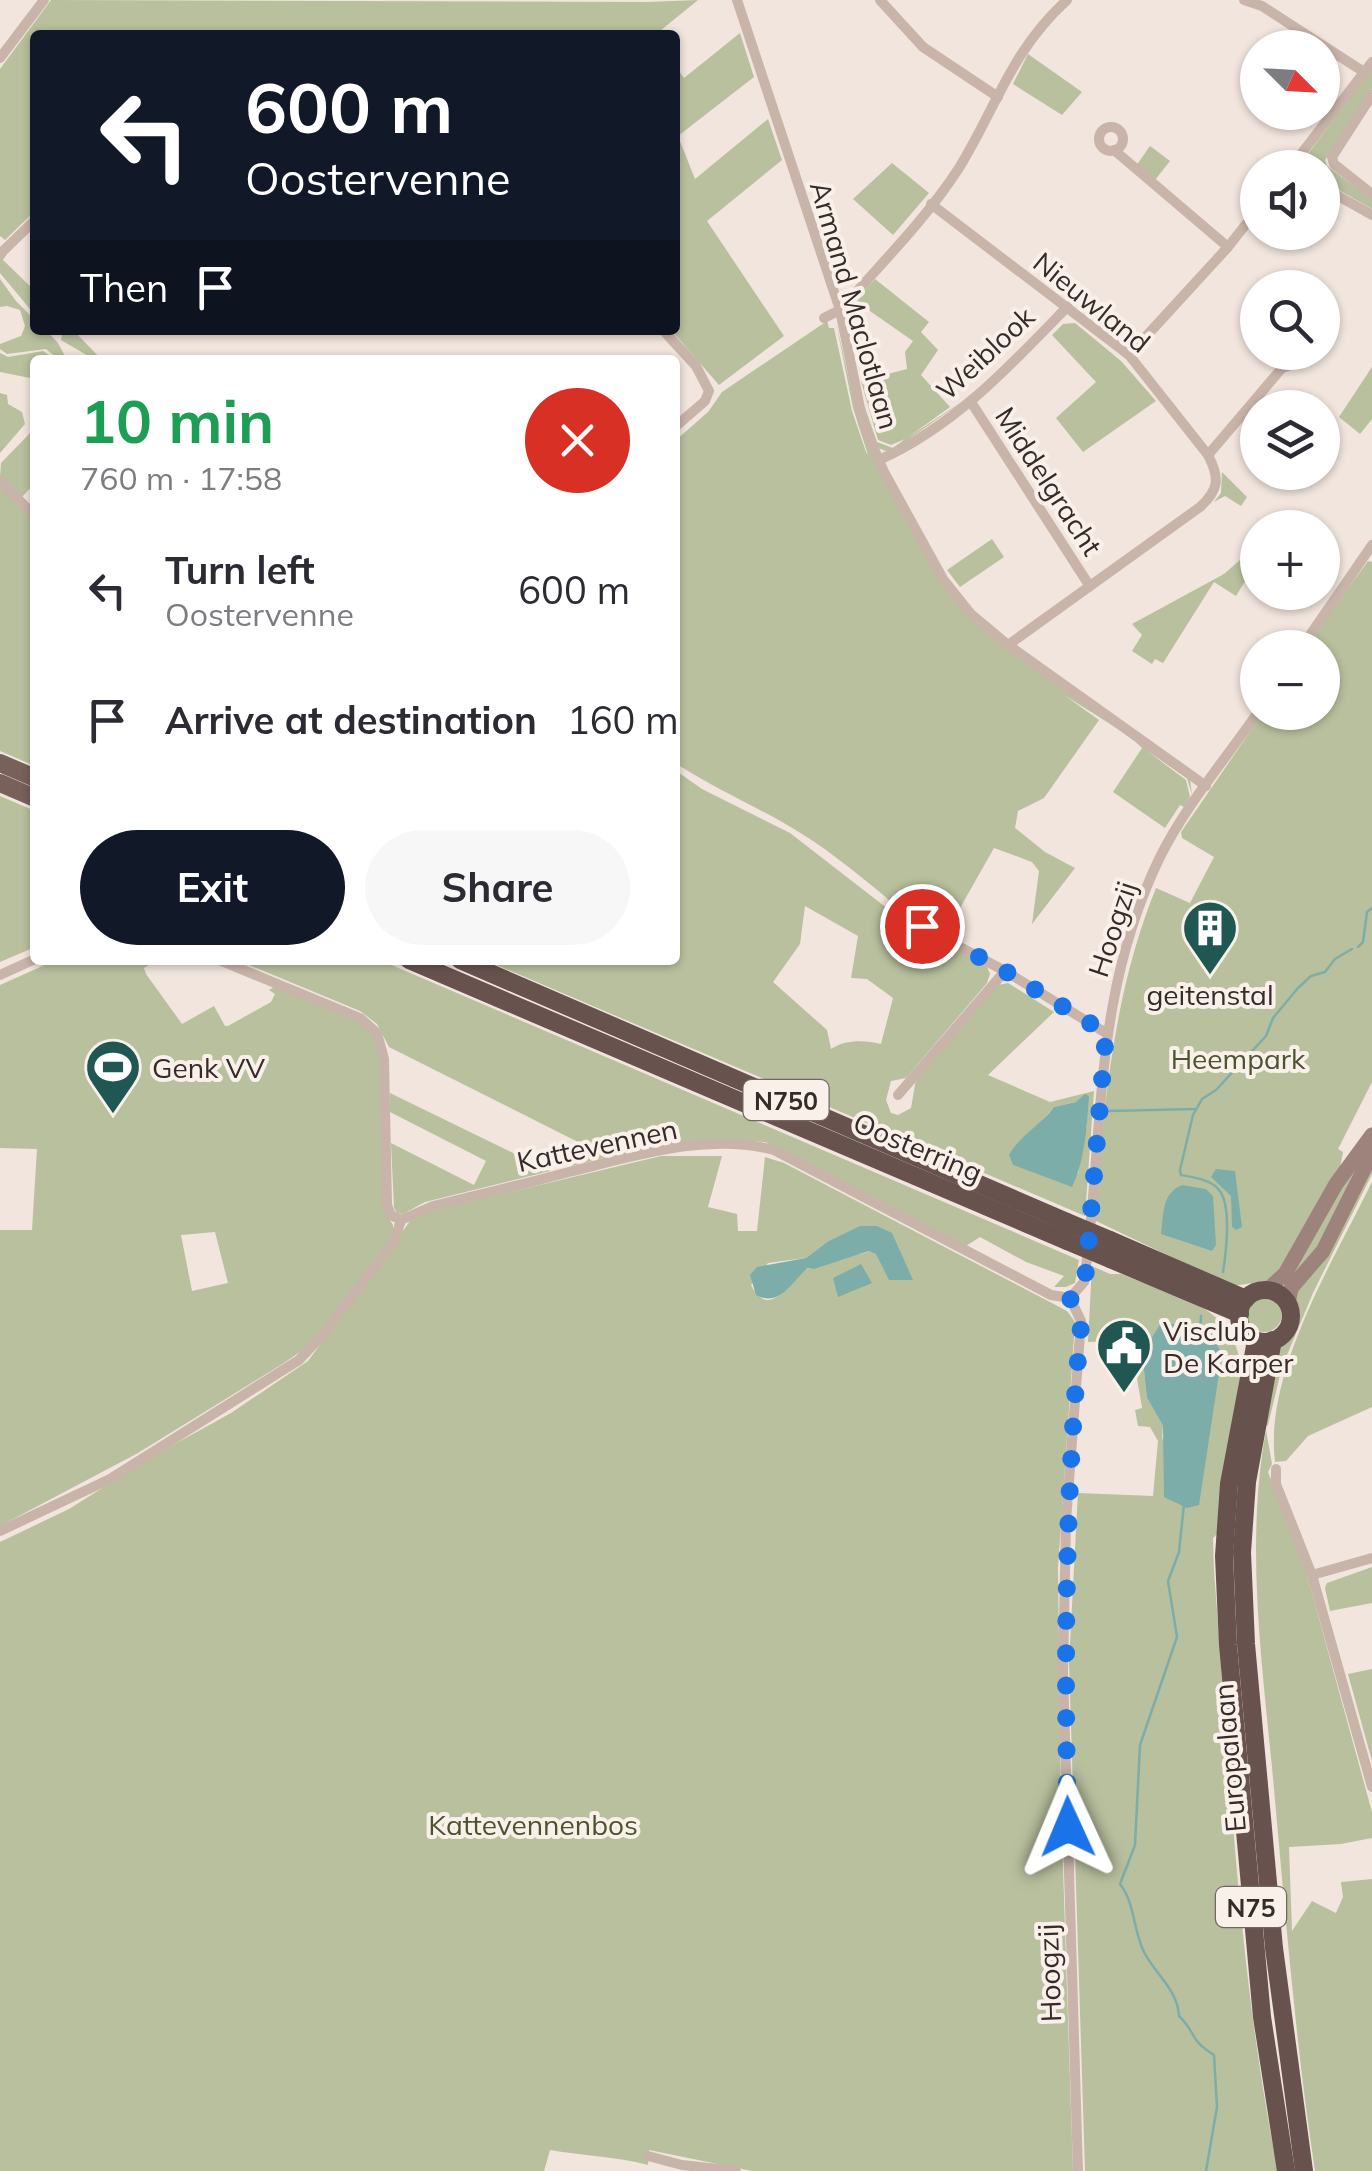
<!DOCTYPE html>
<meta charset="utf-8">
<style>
body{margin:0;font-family:Mulish,sans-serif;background:#f7f7f7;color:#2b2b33;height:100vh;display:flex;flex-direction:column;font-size:38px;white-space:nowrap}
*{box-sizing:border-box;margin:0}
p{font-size:32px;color:#7c7c81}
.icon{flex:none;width:55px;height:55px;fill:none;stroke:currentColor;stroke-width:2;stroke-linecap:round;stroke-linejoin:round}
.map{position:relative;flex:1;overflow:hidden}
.side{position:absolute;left:30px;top:355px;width:650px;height:610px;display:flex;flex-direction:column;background:#fff;border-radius:10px;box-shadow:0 2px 8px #0004}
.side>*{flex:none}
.top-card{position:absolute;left:30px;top:30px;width:650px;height:305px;border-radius:10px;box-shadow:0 2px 8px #0004;background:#111827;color:#fff;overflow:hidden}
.needle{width:65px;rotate:114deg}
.fabs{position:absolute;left:1240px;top:30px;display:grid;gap:20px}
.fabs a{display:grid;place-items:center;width:100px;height:100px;border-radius:50%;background:#fff;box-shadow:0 2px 8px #0004;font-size:50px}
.pin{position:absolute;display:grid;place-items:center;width:85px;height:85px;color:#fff;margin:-42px;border:5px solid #fff;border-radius:50%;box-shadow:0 2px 10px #0007}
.me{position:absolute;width:110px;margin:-55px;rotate:359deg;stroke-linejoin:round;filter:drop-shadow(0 0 8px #0008)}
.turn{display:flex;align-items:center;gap:35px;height:210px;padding:0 50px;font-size:45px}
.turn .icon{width:130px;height:130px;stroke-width:2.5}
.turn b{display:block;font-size:70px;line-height:85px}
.then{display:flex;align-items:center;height:95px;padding:0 50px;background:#0003;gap:20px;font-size:38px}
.round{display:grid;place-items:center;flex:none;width:105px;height:105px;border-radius:52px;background:#f7f7f7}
.overview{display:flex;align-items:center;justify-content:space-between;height:170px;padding:0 50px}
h1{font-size:60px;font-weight:700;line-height:75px;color:#1e9e55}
.cta{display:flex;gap:20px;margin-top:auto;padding:20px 50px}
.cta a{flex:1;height:115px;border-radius:60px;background:#111827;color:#fff;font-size:40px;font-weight:700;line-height:115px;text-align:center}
.cta a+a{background:#f7f7f7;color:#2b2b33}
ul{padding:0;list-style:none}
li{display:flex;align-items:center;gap:30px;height:130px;padding:0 50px}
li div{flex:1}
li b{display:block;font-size:38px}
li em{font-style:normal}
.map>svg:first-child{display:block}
.green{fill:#b9c09e;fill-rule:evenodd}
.water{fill:#7dada9}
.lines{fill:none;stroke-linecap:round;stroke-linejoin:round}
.stream{stroke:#7dada9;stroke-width:2.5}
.minor{stroke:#c9b4a9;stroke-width:10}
.secondary{stroke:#9d837b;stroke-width:15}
.primary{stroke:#78615b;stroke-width:18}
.trunk{stroke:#68524e;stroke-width:18}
.trunk-bridge{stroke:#68524e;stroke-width:18}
.route{stroke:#1a73e8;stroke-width:18;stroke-dasharray:0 32.4}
.labels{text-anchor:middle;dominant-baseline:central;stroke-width:8;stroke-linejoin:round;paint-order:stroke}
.shield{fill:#f9f0ea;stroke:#716663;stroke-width:2.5}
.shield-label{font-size:25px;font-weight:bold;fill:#372b29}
.street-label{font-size:28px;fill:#372b29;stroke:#f9f0ea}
.poi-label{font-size:28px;fill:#372b29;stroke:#f9f0ea;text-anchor:start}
.park-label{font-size:28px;fill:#4b542e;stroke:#f9f0ea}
</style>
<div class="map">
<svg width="1372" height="2171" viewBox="0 0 1372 2171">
<rect width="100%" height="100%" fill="#f1e5dd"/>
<g class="green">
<polygon points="51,0 648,2 698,0 655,35 35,35 35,211 5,240 0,236 0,69"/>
<polygon points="740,33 754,77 678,136 695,179 768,119 782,160 707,221 784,336 719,385 671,330 675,330 675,65 684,78"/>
<polygon points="1028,54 1082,92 1062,115 1013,84"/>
<polygon points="1372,68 1372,89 1325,160 1327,166 1372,199 1372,209 1323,181 1322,168 1307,167 1305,158"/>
<polygon points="1150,146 1170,161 1155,180 1136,166"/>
<polygon points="892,163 929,193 893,235 853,199"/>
<polygon points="7,254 3,260 35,291 35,315 0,273 0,258"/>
<polygon points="0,279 16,301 35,320 35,330 46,330 58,343 67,360 59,360 46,349 7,354 0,349 0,344 21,336 25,326 20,310 7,306 0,307"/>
<polygon points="875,279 929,322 921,332 938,350 921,375 950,407 907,438 966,399 896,448 886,451 878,448 869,430 864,405 877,442 893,448 905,439 891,445 878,440 861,381 907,369 905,352 913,341 857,302 859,298 845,318 849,307"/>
<path d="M827,321l2,7h5l18,83 14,41 2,3 -15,-47 -17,-86 20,88 74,155 75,83 121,86 -62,-39 35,25 -55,78 -26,13 -3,17 30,24 30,16 -43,56 7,-53 -7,-9 -38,-14 -47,83c-24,2 -47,-22 -65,-37 -29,-24 -60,-49 -93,-68 -38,-22 -77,-39 -114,-63v-322l33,-29 14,-20z"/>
<polygon points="1075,323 1121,361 1156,401 1083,452 1056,418 1096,382 1052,335 1063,324"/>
<polygon points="63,330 73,330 102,360 95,360 61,340"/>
<polygon points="43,351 56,360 35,360 35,379 0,372 0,353 8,357"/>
<polygon points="1372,367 1372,419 1360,434 1339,417"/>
<polygon points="0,393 7,395 8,404 22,412 25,424 0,453"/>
<polygon points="35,428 35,483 21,498 0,477 1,463"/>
<polygon points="1222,472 1247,497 1241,506 1225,496 1214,502 1221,493"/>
<polygon points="0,487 35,522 35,766 0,751"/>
<polygon points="992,539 1004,557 960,587 947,570"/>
<polygon points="1257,545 1257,562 1236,596 1214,582 1163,663 1155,659 1152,664 1132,651 1142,635 1132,624 1224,574"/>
<path d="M1368,561l4,1v520l-34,67 5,3 -3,16 -61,105 -11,8 -36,5 -138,-66c11,-117 18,-223 62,-332l34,15 24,-46 -32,-19 -1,-6 82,-119 59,-1v-64l-17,-1z"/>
<polygon points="1133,739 1190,779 1192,795 1187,778 1146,750 1186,780 1190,797 1184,807 1180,805 1165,828 1113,792 1142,748"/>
<path d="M675,770l27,19 88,44 120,93 77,41 3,7 -3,9 -81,95 -15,3 -5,19 5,13 7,2 13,-7 5,-29 82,-94 10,-2 46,29 -66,63 62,27 44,-11 -9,125 -600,-256h190zM805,906l53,30 -7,42 16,1 26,19 -12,46c-15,-4 -36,-5 -50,5l-4,-19 -54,-48 27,-38zM1076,1102l11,12v8l-9,52 -46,-42 22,-25z"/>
<polygon points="0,796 35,811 35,947 0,962"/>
<path d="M56,960h100l-12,8 2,6 36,50 32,-18 11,20h3l43,-24 4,-8 -6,-4 5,-3c26,10 81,26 98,47 15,19 12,147 13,178l8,13v11l-69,91 -20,22 -20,14 -146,90 -138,73v-296h32l5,-81 -37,-1v-163zM215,1232l13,51 -36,8 -11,-56z"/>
<path d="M237,960h143l699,300 -4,23 -9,4h-12l10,-11 -38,-14 -46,-25 -14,9 -201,-104c-66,-6 -129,7 -193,24l4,-25 -187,-94 -12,-23 -17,-13z"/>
<polygon points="390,1093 550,1171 425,1202 403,1214 397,1213 394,1208 391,1143 474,1185 486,1161 390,1112"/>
<path d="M661,1156h61l-14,51 29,7 1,17h19l8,-74 19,6 283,148 8,11 -17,246 3,239 12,364h-321l-103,-21 -1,15c-33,-9 -65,-9 -98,-15l-6,21h-544v-629l69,-33 86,-54 76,-42 77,-52 102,-140 24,-11zM892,1233l-16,20 -7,-2c-19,8 -46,8 -63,19 -17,10 -36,52 -55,15l17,-22 38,-5 21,-16z"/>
<polygon points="1359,1161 1320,1247 1285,1287 1337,1189"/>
<path d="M1372,1165v9l-59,119 -31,74 -14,58 -5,3c4,-19 9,-67 17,-81 13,-25 24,-15 14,-52z"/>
<path d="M1372,1182v225l-64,29 -22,25 -11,1c-11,-90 58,-200 97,-280z"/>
<path d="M1092,1266l18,8h11c53,22 118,31 120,99l-23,160 -5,5 1,33c16,200 24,403 64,600h-193l-16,-509 9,-169 75,3 5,-55 -8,-14 -12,-1 -3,-16 7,-2 -5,-30 -9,1 -8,-38 -32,1zM1187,1323l29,20 -54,97 1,-14 -16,-28 -5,-45 18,-29z"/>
<circle cx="1264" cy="1314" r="18"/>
<path d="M1266,1430l6,34 -4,8 35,88 69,252v26l-31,6 -52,3 3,84 20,-30 24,12 7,-16 -2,-15 31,-3v292h-57c-20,-131 -30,-262 -42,-393 -11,-117 -28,-232 -7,-348z"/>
<polygon points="1372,1567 1372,1603 1330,1611 1325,1588 1327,1583"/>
<polygon points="1372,1669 1372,1761 1348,1674"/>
</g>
<g class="water">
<path d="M1085,1094l4,2c-2,29 -4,65 -17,91l-59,-22 -4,-10c10,-19 32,-30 45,-48l22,-5z"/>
<polygon points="1216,1169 1235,1171 1242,1227 1236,1230 1232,1227 1231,1196 1211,1177"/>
<path d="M1182,1185l24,4 7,7 3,49 -4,6 -51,-17c3,-20 0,-40 21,-49z"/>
<path d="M860,1226h17l15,7 21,47h-24l-13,-26 -7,-3 -55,18 -6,-1c-16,13 -28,40 -52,27l-6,-20 7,-8 49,-9 21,-16z"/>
<polygon points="861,1264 872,1283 838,1297 833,1278"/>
<polygon points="1187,1323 1216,1343 1222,1354 1199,1505 1187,1508 1164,1497 1163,1426 1147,1398 1142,1353 1160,1324"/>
</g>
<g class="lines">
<g class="stream">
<polyline points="1358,947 1363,942 1367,912 1372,908"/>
<polyline points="1108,1111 1196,1109"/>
<path d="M1223,1272c3,-19 9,-67 -4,-82 -7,-10 -26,-13 -38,-15l-1,-5 13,-55 9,-16 14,-9 50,-54 7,-18 25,-30 13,-12 14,-4 10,-13 17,-10"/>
<polyline points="1200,1332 1201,1316"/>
<path d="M1184,1504l-5,48 -11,29 9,56 -37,108 -5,100 -15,39c15,19 13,46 24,68 11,22 34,38 35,64 18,17 9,23 35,39l3,52 -11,64"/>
</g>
<g class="minor">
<polyline points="737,0 840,310 863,423 884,472 943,579 971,614 1008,645 1206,786"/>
<polyline points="880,0 923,47 998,97"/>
<polyline points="1244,0 1262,6 1364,72"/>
<polyline points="0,58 44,0"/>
<polyline points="1372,95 1332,157 1334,164 1372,194"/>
<circle cx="1111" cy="139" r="12"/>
<polyline points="1114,150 1228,247"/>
<polyline points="1291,167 1372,62"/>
<polyline points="1322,187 1372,215"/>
<path d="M931,204l198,151 79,100c12,23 11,35 -8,52l-192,138"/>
<polyline points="0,254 35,220"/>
<path d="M824,318l16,-8c40,-45 86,-91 119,-142 38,-62 52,-117 108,-168"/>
<polyline points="663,330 696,366 709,391 705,401 675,427"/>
<polyline points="1129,355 1228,247 1258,209"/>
<polyline points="971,402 1089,585"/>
<polyline points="1208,455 1282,368 1297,363"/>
<path d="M879,460c76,-34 132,-95 189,-154"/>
<polyline points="0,481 35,516"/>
<polyline points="1301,648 1372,545"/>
<polyline points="922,927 1005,971 1106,1033"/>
<polyline points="219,960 360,1018 377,1033 384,1059 387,1205 391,1215 401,1220"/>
<polyline points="0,975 35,959"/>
<polyline points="898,1095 1005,971"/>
<polyline points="1070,1298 1081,1321 1066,1521 1063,1672 1078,2171"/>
<path d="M1070,1298l14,-16c21,-150 7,-283 76,-425 26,-52 65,-97 98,-145"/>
<polyline points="1276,1469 1276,1484 1312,1575 1372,1787"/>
<path d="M0,1531l110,-52 189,-119 26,-28 69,-90 7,-22 32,-14c46,-11 91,-22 136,-34 65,-16 138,-40 205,-22l277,145 19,3"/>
<polyline points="1312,1575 1372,1558"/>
<polyline points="648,2156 682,2165 736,2171"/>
</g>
<g class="secondary">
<polyline points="1267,1290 1285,1274 1336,1184 1372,1135"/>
<polyline points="1288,1304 1291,1288 1323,1251 1372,1153"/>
</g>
<g class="primary">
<polyline points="0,763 35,778"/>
<polyline points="0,783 35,798"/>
</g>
<g class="trunk">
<polyline points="409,960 1067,1241"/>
<polyline points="460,960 1067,1222"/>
<polyline points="1110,1240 1246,1299"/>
<polyline points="1110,1259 1240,1314"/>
<circle cx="1265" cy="1316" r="26"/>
<polyline points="1273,1340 1247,1482 1242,1552 1246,1644 1274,1948 1304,2171"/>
<polyline points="1256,1341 1229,1484 1224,1556 1228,1645 1262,2017 1286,2171"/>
</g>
<g class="trunk-bridge">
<polyline points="1067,1222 1110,1240"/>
<polyline points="1067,1241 1110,1259"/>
</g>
</g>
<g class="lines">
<path class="route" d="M922,926l83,45 101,62 -20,239 -8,21 -8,5 11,28c-16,167 -17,333 -13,501"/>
</g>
<defs>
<g id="building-pin" transform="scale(2.875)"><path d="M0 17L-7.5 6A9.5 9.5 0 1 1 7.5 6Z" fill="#205753" stroke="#f9f0ea"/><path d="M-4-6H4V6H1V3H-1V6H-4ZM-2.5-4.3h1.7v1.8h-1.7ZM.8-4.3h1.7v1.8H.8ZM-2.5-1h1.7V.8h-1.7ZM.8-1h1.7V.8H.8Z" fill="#fff"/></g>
<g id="stadium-pin" transform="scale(2.875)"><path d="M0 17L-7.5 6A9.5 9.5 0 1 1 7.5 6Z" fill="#205753" stroke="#f9f0ea"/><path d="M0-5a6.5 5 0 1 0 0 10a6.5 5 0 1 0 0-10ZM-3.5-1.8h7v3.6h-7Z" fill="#fff"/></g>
<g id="civic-pin" transform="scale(2.875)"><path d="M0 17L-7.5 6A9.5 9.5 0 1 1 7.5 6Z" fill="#205753" stroke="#f9f0ea"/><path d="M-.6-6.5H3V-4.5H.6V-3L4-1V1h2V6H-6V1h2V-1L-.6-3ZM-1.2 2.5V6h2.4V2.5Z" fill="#fff"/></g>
</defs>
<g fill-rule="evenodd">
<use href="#building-pin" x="1210" y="928"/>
<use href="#stadium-pin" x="113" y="1067"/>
<use href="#civic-pin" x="1124" y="1346"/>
</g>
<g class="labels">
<g class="shield">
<rect x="743.5" y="1080" width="85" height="40" rx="8"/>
<rect x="1216" y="1887" width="70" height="40" rx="8"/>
</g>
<g class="shield-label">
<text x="786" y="1100">N750</text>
<text x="1251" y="1907">N75</text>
</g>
<g class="street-label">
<text transform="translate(1092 302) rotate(39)">Nieuwland</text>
<text transform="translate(855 305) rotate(74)">Armand Maclotlaan</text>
<text transform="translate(985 353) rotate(-43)">Weiblook</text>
<text transform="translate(1049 481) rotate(57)">Middelgracht</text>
<text transform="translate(1112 929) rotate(-72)">Hoogzij</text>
<text transform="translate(597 1145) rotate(-12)">Kattevennen</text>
<text transform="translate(918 1147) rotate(23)">Oosterring</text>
<text transform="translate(1229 1758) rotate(-95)">Europalaan</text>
<text transform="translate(1049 1973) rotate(-92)">Hoogzij</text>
</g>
<g class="poi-label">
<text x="1210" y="994" text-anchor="middle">geitenstal</text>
<text x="152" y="1067">Genk VV</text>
<text x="1163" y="1330">Visclub<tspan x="1163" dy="32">De Karper</tspan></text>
</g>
<g class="park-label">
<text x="1238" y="1058">Heempark</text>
<text x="533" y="1824">Kattevennenbos</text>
</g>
</g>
</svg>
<div class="fabs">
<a><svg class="needle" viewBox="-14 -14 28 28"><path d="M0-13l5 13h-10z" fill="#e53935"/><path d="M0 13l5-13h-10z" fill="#7c7c81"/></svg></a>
<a><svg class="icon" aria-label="sound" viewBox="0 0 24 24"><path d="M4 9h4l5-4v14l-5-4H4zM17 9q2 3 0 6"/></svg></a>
<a><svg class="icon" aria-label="search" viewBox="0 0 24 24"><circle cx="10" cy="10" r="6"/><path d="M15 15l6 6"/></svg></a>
<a><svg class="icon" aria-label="layers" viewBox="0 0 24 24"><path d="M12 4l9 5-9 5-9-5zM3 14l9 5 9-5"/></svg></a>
<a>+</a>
<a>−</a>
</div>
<div class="pin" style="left:922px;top:926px;background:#d93025"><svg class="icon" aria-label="arrive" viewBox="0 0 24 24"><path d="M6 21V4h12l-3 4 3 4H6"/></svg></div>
<svg class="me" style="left:1068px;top:1827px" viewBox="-20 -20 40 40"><path d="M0-17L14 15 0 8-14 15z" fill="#1a73e8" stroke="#fff" stroke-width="4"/></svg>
<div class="top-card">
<div class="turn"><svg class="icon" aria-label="left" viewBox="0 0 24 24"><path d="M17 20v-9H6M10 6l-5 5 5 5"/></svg><div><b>600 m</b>Oostervenne</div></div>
<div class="then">Then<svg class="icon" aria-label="arrive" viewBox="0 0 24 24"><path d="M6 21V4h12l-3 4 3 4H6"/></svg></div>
</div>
<section class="side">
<div class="overview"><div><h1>10 min</h1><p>760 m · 17:58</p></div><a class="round" style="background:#d93025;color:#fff"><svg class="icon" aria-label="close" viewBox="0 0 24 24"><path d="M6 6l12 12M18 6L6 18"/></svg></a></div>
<ul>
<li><svg class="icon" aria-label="left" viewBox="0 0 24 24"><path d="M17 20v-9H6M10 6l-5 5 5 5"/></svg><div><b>Turn left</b><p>Oostervenne</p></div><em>600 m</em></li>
<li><svg class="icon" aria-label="arrive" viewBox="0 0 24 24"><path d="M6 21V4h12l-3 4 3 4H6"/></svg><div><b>Arrive at destination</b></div><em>160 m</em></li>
</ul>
<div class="cta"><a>Exit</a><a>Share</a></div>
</section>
</div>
